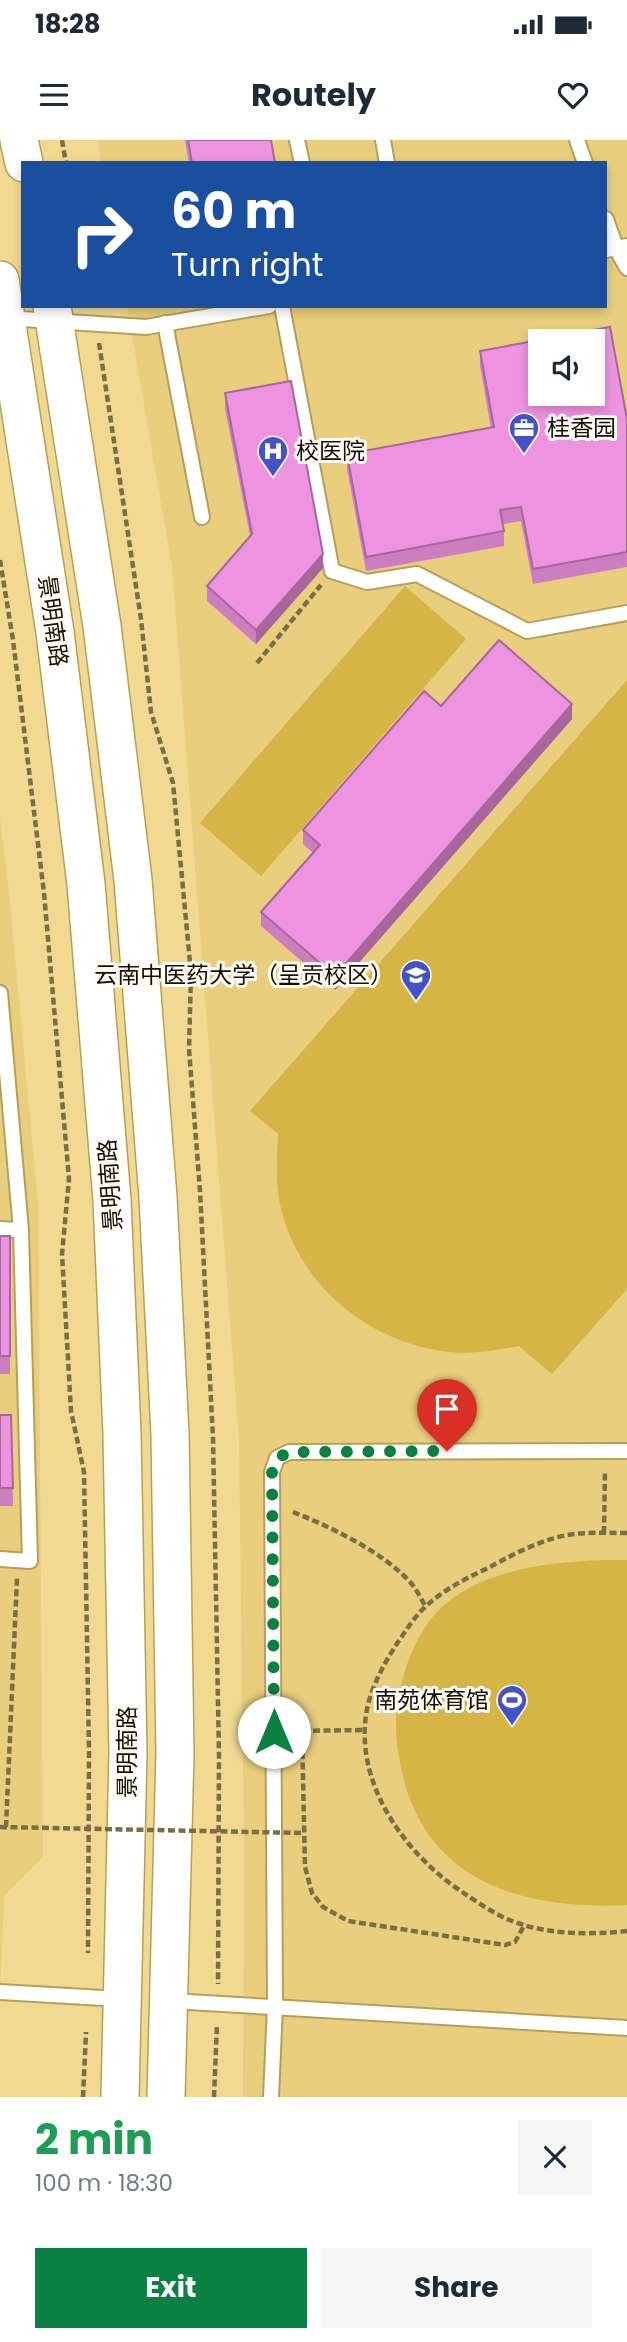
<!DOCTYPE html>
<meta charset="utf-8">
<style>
body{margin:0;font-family:Poppins,"Noto Sans SC",sans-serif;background:#f6f6f7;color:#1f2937;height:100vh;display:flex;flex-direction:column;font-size:26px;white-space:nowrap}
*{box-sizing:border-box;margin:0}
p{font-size:23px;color:#747a83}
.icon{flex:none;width:38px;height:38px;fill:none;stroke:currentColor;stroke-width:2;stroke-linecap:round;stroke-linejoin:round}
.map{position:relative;height:1957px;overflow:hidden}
.drawer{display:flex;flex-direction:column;background:#fff;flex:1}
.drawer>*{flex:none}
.banner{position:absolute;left:21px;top:21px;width:586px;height:147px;border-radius:0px;box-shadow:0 4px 10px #0003;background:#1a4fa0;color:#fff;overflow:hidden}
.controls{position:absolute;left:528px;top:189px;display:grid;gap:14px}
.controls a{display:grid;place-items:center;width:77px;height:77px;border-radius:0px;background:#fff;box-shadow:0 4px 10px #0003;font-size:35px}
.pin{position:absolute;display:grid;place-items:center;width:60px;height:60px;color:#fff;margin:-72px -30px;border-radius:50% 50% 50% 0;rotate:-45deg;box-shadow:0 0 7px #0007}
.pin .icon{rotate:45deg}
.me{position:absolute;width:77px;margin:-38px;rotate:0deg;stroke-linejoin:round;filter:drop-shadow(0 0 5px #0008)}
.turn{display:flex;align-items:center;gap:24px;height:147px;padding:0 35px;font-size:32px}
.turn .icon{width:91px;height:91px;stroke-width:2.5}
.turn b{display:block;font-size:49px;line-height:60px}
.round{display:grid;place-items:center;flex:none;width:74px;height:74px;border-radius:0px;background:#f6f6f7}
.headline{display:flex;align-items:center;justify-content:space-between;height:119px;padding:0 35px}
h1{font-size:42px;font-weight:700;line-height:52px;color:#1e9e55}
.primary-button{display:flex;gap:14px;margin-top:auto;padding:14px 35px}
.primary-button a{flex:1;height:80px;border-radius:0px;background:#0b8043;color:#fff;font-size:28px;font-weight:700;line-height:80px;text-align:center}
.primary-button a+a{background:#f6f6f7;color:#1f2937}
.status{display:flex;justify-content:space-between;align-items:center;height:49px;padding:0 35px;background:#fff;direction:ltr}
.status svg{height:19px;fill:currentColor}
header{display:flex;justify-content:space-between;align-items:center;height:91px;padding:0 35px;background:#fff;font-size:32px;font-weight:700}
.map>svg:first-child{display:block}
.built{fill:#e8ce7d;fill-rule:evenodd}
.green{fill:#d6b547}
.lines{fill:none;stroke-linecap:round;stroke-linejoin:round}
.lane-casing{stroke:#b6a059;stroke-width:18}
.secondary-casing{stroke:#b6a059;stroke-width:40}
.path{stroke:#7c6d44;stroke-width:4.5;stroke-dasharray:7 3.5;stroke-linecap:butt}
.lane{stroke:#fff;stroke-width:14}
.secondary{stroke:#fff;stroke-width:37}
.path-bridge{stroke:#7c6d44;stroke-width:4.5;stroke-dasharray:7 3.5;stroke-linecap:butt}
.wall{fill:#cd7ec1}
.shaded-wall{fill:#a7679d}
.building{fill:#ee93e0;stroke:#a7679d;stroke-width:2;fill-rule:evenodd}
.route{stroke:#0b8043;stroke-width:12;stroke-dasharray:0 21.6}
.labels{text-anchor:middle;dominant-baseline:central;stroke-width:6;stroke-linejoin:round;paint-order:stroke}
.poi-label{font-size:23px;fill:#140d00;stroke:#fefcf5;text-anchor:start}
.street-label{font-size:23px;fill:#140d00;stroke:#fefcf5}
</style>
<div class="status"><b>18:28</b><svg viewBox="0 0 49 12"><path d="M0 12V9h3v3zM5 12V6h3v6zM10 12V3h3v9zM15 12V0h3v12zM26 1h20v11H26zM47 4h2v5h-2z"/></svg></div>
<header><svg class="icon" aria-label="menu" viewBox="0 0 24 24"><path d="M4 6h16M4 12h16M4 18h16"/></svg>Routely<svg class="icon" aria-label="heart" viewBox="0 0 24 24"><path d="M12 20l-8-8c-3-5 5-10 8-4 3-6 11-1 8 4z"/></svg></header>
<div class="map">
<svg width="627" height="1957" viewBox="0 0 627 1957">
<rect width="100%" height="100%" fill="#f1d991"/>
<g class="built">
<path d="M98,0h529v1957h-384l1,-254 -5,-403 -67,-873 -45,-261h479v-143h-505zM541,201h52v53h-52z"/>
<polygon points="0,678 9,752 38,1064 43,1717 4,1756 0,1862"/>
</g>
<g class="green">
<polygon points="405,446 466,499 261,736 200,683"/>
<path d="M627,540v609l-75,85 -33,-28c-23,4 -46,9 -69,6 -79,-8 -149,-64 -169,-143 -6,-25 -4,-49 -3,-75l-28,-23z"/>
<path d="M604,1420h23v345c-95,5 -193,-18 -222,-121 -7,-26 -11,-52 -8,-79 5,-32 18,-72 43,-96 42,-40 109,-47 164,-49z"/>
</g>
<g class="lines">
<g class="lane-casing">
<g id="lane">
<polyline points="297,0 302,23"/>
<polyline points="383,0 387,23"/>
<polyline points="577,0 585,23"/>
<polyline points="606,79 616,108 627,128"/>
<polyline points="606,110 627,106"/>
<polyline points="282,166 332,431 367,442 417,434 527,491 627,473"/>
<polyline points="6,178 146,187 269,166"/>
<polyline points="165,183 202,377"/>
<polyline points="0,853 21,1090 30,1421 0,1419"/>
<polyline points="0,1089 21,1090"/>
<polyline points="0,1852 120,1859"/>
<polyline points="171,1861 627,1888"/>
<polyline points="271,1957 275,1866 272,1332 277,1318 289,1312 627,1311"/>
</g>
</g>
<g class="secondary-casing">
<g id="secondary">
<polyline points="19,0 24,23"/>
<polyline points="0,140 55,492 86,744 112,1060 122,1293 128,1613 120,1957"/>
<polyline points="52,166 102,486 133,740 158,1057 170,1294 175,1613 166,1957"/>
</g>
</g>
<g class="path">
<polyline points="62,0 66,23"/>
<polyline points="99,203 141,479 151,572 173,643 191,833 189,909 200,1051 213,1298 219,1615 218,1844"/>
<polyline points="0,420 13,500 44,753 69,1039 62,1114 71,1271 84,1332 89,1611 88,1813"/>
<polyline points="257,523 321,445"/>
<path d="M293,1372c38,15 90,40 118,71 6,7 10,16 15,24"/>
<polyline points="604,1393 605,1331"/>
<path d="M627,1393c-26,0 -54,-2 -79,7 -21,7 -42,18 -62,29 -24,11 -48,24 -66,43 -8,9 -15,20 -22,30 -13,20 -26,43 -31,67 -14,73 37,144 95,183 14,9 29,20 45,27 38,16 80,16 120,12"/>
<polyline points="292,1591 365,1590"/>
<polyline points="302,1591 305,1727 312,1753 323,1767 348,1781 505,1805 515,1802 525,1784"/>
<polyline points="6,1687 17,1438"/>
<polyline points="83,1957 86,1892"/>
<polyline points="214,1957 217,1884"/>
</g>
<use href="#lane" class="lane"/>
<use href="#secondary" class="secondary"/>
<polyline class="path-bridge" points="0,1687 304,1693"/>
</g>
<g class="wall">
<polygon points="185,0 271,0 275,23 189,23"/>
<polygon points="480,211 627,279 627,427 533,444 521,381 503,384 504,391 504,406 366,431 347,329 347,314 491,288 480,226"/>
<polygon points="225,253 323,428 256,504 207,461 207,446 250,396 225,268"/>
<polygon points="441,566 572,579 335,850 261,786 261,772 313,713 303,704 303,690"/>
<rect x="0" y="1096" width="10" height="138"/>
<polygon points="0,1275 11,1275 13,1366 0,1366"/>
</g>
<g class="shaded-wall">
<polygon points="323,414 323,428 256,504 256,490"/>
<polygon points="572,564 572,579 335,850 335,836"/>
</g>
<g class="building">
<polygon points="188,0 271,0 275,23 192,23"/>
<path d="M610,187l17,92v133l-94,17 -12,-62 -21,3 4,21 -138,26 -19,-103 147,-27 -14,-76zM541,201h52v53h-52z"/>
<polygon points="291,241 323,414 256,490 207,446 252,394 225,253"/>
<polygon points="499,500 572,564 335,836 261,772 320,705 303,690 424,551 441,566"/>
<rect x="0" y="1096" width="10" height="120"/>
<polygon points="0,1275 11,1275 13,1348 0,1348"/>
</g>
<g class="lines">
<polyline class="route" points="274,1592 272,1332 278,1318 289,1312 447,1311"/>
</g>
<defs>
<g id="office-pin" transform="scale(1.575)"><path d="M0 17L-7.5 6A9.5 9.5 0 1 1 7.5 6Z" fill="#4353c7" stroke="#fefcf5"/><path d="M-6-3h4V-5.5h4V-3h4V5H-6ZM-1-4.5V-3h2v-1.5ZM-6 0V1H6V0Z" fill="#fff"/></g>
<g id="hospital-pin" transform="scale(1.575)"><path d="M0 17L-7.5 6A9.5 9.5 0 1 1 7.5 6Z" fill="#4353c7" stroke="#fefcf5"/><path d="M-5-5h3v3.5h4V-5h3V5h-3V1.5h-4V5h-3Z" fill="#fff"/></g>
<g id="university-pin" transform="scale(1.575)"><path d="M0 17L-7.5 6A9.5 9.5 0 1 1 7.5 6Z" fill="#4353c7" stroke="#fefcf5"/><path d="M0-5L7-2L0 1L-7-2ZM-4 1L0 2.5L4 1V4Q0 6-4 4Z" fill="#fff"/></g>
<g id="stadium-pin" transform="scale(1.575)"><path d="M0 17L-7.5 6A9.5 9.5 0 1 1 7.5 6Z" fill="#4353c7" stroke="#fefcf5"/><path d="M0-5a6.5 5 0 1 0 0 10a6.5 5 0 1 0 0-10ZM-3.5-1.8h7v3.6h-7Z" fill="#fff"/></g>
</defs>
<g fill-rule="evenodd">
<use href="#office-pin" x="524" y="288"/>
<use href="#hospital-pin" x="273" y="311"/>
<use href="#university-pin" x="416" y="835"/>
<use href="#stadium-pin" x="512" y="1560"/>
</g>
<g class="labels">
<g class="poi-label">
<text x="547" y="288">桂香园</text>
<text x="296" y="311">校医院</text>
<text x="393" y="835" text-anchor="end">云南中医药大学（呈贡校区）</text>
<text x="489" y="1560" text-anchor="end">南苑体育馆</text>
</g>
<g class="street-label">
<text transform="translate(53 481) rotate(82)">景明南路</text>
<text transform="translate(110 1045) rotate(-94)">景明南路</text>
<text transform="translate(127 1612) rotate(-90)">景明南路</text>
</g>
</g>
</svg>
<div class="controls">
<a><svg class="icon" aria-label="sound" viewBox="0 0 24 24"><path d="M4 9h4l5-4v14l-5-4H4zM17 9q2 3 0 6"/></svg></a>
</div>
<div class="pin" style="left:447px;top:1311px;background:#d93025"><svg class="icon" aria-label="arrive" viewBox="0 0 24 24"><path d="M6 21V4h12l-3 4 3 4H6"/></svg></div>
<svg class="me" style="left:274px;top:1592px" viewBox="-20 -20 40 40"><circle r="19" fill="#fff"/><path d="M0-13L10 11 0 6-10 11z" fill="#0b8043"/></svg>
<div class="banner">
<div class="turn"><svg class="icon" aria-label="right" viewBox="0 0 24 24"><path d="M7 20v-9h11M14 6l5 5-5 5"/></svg><div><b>60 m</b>Turn right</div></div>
</div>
</div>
<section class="drawer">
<div class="headline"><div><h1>2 min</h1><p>100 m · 18:30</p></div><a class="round"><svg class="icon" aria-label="close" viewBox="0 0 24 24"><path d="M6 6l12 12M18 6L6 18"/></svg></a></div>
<div class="primary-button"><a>Exit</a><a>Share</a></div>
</section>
